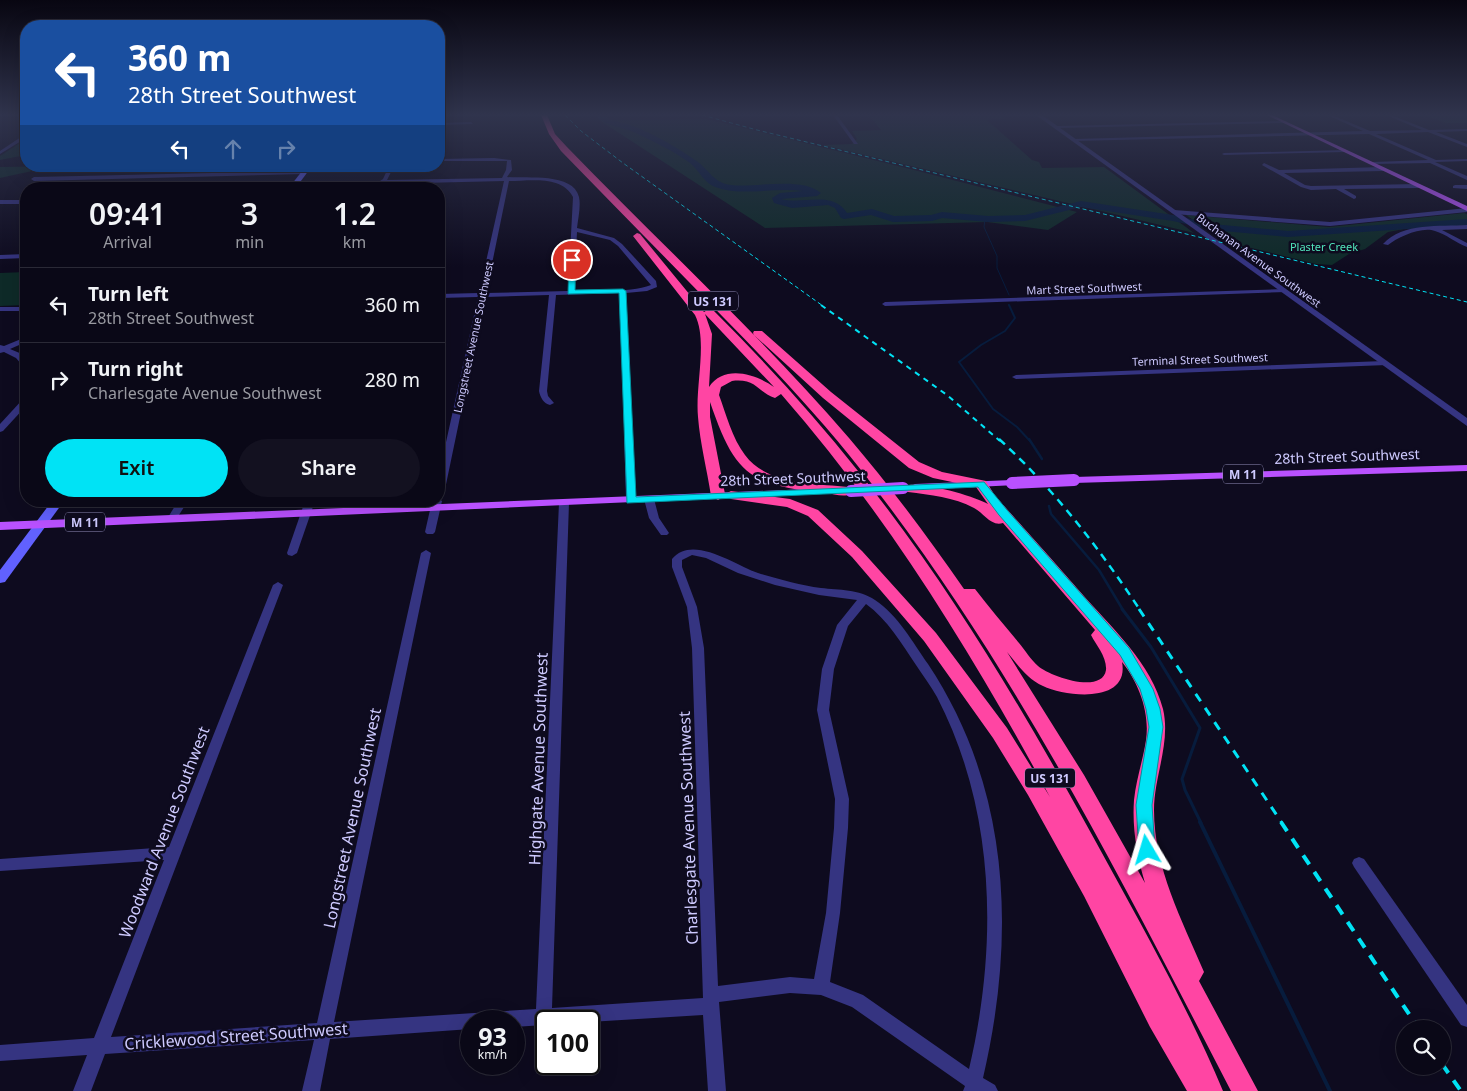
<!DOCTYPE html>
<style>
body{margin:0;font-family:"Noto Sans",sans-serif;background:#131120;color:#f1f3f6;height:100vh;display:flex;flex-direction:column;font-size:19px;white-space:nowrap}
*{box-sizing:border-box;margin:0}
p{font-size:16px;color:#999aa1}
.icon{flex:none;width:28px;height:28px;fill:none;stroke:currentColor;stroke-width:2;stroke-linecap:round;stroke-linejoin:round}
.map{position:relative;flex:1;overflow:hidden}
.drawer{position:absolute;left:20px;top:182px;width:425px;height:325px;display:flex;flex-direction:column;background:#0a0817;border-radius:20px;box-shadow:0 5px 20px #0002,0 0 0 1px #2a2936}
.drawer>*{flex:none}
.top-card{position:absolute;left:20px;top:20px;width:425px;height:152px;border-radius:20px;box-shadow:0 5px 20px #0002,0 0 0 1px #2a2936;background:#1a4fa0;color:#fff;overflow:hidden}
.buttons{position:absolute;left:1396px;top:1020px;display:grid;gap:10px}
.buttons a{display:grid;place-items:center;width:55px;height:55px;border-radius:50%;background:#0a0817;box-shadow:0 5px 20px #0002,0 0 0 1px #2a2936;font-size:25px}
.speed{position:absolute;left:460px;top:1010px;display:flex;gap:10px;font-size:25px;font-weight:700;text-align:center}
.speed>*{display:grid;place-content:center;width:65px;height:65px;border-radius:50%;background:#0a0817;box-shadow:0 5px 20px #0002,0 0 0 1px #2a2936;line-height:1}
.speed small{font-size:12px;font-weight:400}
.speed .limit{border:2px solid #111;border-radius:8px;background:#fff;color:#111}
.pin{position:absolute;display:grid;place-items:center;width:42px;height:42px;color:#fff;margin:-21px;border:2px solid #fff;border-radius:50%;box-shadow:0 1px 5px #0007}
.me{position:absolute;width:55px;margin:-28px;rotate:353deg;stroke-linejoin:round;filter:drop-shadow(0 0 4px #0008)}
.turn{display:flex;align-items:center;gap:18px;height:105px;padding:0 25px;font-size:22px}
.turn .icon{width:65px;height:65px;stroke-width:2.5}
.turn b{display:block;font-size:35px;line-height:42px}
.lanes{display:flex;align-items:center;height:48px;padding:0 25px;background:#0003;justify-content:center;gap:25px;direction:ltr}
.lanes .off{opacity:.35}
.eta{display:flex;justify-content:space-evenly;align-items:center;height:85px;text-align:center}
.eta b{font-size:30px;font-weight:600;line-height:35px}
.action{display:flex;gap:10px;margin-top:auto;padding:10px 25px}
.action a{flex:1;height:58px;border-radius:30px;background:#00e3f5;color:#111;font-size:20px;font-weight:600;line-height:58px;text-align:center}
.action a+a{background:#131120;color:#f1f3f6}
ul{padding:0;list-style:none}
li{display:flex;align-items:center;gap:15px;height:75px;padding:0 25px;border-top:1px solid #2a2936}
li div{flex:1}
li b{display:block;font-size:19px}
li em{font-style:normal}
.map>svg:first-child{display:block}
.green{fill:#0e2a28}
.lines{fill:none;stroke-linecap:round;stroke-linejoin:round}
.stream-far4{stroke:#071c3d;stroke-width:1}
.stream-far3{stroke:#071c3d;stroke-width:2}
.stream-far2{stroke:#071c3d;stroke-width:2.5}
.stream-far1{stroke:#071c3d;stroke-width:3}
.stream{stroke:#071c3d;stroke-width:4}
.river{fill:#071c3d;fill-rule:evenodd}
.minor{fill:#353481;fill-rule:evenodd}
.tertiary{fill:#353481;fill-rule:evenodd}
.secondary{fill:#6161ff;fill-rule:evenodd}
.primary{fill:#b951ff;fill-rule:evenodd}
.motorway{fill:#ff45a3;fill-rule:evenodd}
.rail-far4{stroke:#00e3f5;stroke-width:1;stroke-dasharray:4 3;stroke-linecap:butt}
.rail-far3{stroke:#00e3f5;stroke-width:2;stroke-dasharray:5.5 5;stroke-linecap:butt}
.rail-far2{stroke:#00e3f5;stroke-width:2.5;stroke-dasharray:8 6;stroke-linecap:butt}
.rail-far1{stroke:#00e3f5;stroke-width:3;stroke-dasharray:9 8;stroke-linecap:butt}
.rail{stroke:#00e3f5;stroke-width:4;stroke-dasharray:11 9;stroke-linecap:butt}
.primary-bridge{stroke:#b951ff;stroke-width:12}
.route{fill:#00e3f5;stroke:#00949f}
.labels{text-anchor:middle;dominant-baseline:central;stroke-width:5;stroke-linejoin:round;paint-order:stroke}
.far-park-label{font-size:11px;fill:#51e4bb;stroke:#0e0b1f}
.far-street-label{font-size:11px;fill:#cecaff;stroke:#0e0b1f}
.shield{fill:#0e0b1f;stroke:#9491bc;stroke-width:1}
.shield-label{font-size:12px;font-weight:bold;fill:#cecaff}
.street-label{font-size:14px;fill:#cecaff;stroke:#0e0b1f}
.near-street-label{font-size:16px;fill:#cecaff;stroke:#0e0b1f}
</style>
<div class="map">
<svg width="1467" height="1091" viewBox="0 0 1467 1091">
<rect width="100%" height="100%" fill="#0e0b1f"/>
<g class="green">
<polygon points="878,115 999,115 1005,119 987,120 1032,160 1039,162 1042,168 1104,167 1194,233 823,145 852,144 857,139 852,131 881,130 870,117"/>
<polygon points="1423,115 1467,115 1467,123 1446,123"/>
<polygon points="707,119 910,169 1077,212 1048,230 987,222 765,228 599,120"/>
<polygon points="26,139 26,155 0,160 0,156"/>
<polygon points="65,166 41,169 0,178 0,167"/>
<polygon points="1464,213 1467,214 1467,225 1404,229 1388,232 1365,249 1349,254 1332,265 1316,264 1223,241 1186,215 1329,227"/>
<polygon points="26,272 26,305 0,306 0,273"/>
</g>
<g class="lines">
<polyline class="stream-far4" points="985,219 984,227 997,256 997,268 1009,295"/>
<polyline class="stream-far3" points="1009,305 1015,318 1005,331 981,345 959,362 993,409 1017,427 1030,441"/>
<g class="stream-far2">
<polyline points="1029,439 1042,459"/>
<polyline points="1049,506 1051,514 1099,570 1123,610"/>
</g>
<polyline class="stream-far1" points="1122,609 1151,647 1200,728 1182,779 1185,790 1201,823"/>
<polyline class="stream" points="1200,822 1330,1091"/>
<path class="river" d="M595,115h7c11,7 24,8 36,13 19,8 40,20 57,32 14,9 18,23 36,25 25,3 70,-9 90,8l-4,3 -36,3c23,6 51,-9 66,14l25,-4 22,7 37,-1 11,-3 46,4 37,-1 56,-14 92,14 39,9 76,7 179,-12v6l-179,12 -76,-7 -39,-9 -92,-14 -56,14 -37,1 -46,-4 -10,3 -39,1 -22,-7 -27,4 -3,-1 -6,-10 -7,-3 -36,3 -18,-5 -2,-5 8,-5 23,-2c-29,-4 -60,6 -88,-4 -11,-4 -16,-17 -25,-24 -16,-12 -36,-21 -54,-30 -12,-6 -33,-7 -41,-18z"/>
<g class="minor">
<polygon points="833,115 837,115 858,144 854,144"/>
<polygon points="1327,115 1332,115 1370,131 1422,130 1386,115 1391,115 1429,130 1467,129 1467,131 1436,132 1467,144 1467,147 1428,132 1376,134 1436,160 1467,159 1467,161 1435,162 1467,176 1467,180 1430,163 1371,164 1373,162 1428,160 1369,134 1074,141 1072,140 1074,139 1363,131"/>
<polygon points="1287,121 1285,123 1056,128 1054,127 1056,126"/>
<polygon points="471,122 473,124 439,125 439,123"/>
<polygon points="24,135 26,135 26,138 0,154 0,151"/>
<polygon points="1347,150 1345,152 1224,155 1222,154 1224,153"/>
<path d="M494,158l17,2 1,10 -5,7c18,2 66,-5 72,20 2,9 -1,22 -2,31l37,10 8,6 34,37 1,6 -10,4 -21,2 10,207 -2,2h-6l-2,-2 -6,-207 -64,2 -9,96 1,5 6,7 -4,2c-6,-1 -10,-8 -11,-14l10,-96 -64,2 -41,197 -5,3v-23l39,-177 -39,1v-4l40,-1 25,-112 -209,5 -3,-2 3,-2 85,-1 3,-2 6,-13h5l-7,14 115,-2 4,-8 1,-9h-68v-2zM509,181c20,0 53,-6 64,16l-5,94 -82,2zM577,232l33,8 8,6 33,39c-20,8 -54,5 -77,5z"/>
<polygon points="1264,163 1279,170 1383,167 1386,169 1383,171 1284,173 1305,185 1311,186 1418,184 1421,186 1418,188 1344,189 1356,196 1356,198 1354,199 1336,189 1311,190 1301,187 1262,165"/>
<polygon points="306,171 304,174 34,181 31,179 34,177"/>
<polygon points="1455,185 1467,185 1467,189 1453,188 1453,186"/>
<rect x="0" y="200" width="26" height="4"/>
<polygon points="1467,208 1467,212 1330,226 1174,214 1171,212 1174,210 1330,222"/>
<path d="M1467,225v4l-25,1 25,13v4c-11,-4 -21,-13 -32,-16 -13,-5 -37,6 -47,14l-5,-1c20,-22 57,-17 84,-19z"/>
<polygon points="26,254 26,258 0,259 0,255"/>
<polygon points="1284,289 1287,291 1286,292 885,306 882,304 885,302"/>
<rect x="0" y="307" width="26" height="4"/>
<polygon points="26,337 26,342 10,349 22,354 26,360 26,366 23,366 16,358 4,352 0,353 0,345 4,346"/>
<polygon points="1384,361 1387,361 1387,365 1016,379 1012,377 1016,375"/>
<polygon points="23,399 26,399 26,406 3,431 0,432 0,424"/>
<polygon points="649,496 654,499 659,518 669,533 667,535 661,535 649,518 644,499"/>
<polygon points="439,499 442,501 435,532 433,534 427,534 425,532 432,501 439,501"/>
<path d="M564,500l5,3 -17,505 151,-10 -11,-350 -5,-41 -15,-40v-8c20,-25 63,6 86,14 20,6 42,12 63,15 18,2 38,1 54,12 23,15 38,43 53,64 83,125 88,272 55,414l12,7 3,6h-35l2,-5 -113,-79 -31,-12 -31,-2 -71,9 7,89h-18l-5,-76 -114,7 -43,-1v3l-2,1 -30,2v-6h-43v8l-141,10 -10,52h-18l12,-51 -209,14 -14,37h-18l14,-36 -87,6v-16l94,-7 70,-178 -164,11v-12l169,-12 104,-262 5,-3 5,3 -172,452 206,-14 104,-470 5,-3 5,3 -97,469 202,-13 23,-506zM692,555l14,3 32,15 37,12 44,10 38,5 -20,25 -15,44 -5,41 18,89 -1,29 -8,85 -12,66 -24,-2 -72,9 -14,-338 -7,-41 -15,-40v-7zM866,604c21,15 36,40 50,61 7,11 15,21 21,32 59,114 61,249 32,372l-106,-74 -33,-13 10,-69 8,-85 1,-29 -20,-89 5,-41 14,-43z"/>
<polygon points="178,501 188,501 175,521 169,521 167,519"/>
<polygon points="305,501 315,501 297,553 292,556 288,555 287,553"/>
<polygon points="1359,857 1364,859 1467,1005 1467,1027 1461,1025 1354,867 1352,863 1354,859"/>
</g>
<polygon class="tertiary" points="1036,115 1042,115 1467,418 1467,426"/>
<g class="secondary">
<polygon points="306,166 312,166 295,189 288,189"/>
<polygon points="52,501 64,501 5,582 0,583 0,570"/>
</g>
<g class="primary">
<polygon points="1267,115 1272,115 1467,206 1467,211"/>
<polygon points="1467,465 1467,471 1074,483 1068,480 1074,477"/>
<polygon points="1012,480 1016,481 1018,483 1016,485 915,490 909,487 915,484"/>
<polygon points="833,488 837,489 839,491 837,493 0,530 0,522"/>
</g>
<g class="motorway">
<path d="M541,115h6l8,19 12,13c94,97 194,189 282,291 41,48 79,99 115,151h11c14,18 29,36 44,54 6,7 12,17 19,23 11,10 64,29 68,4 1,-13 -10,-25 -15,-35l4,-5 -92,-107c-12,4 -19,-10 -29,-15 -20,-11 -44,-13 -66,-16l-7,-4c9,-11 74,8 87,16l-12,-17 -43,-9 -24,-10 -86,-70 -69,-63 -1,-2 1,-2h8l69,61 88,70 23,10 44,9 9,15c30,33 59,66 88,99 30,34 68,68 80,114 8,34 -9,67 -9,101 0,58 28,110 50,162l-5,9 59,110h-27c-111,-214 -220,-431 -370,-621 -42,-54 -89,-103 -137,-152 -54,-56 -109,-111 -163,-167l-12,-17zM1007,652c11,13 20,27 36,34 23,11 87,18 79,-24 17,21 28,51 24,78 -3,20 -10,40 -12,60 -2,29 3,56 11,83l-61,-108z"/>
<path d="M637,233l3,1 64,78 5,-3 4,1c51,51 100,104 145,161 97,121 176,257 250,393 40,73 83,150 115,227h-36l-37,-64 -66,-131 -56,-101 -35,-57 -69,-97 -72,-84 -44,-41 -21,-9 -56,-8 -6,-3 -7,4 -7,-4c-4,-26 -11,-53 -13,-79 -3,-31 10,-76 -3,-102l-62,-79zM705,314l69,73c-18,-13 -50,-23 -65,0l3,-53zM732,381c25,-3 26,12 43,17l6,-4c107,122 192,261 269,403l-43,-69 -71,-95 -74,-82 -44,-41 -28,-11 -59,-8 -6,3 -15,-77v-15c25,73 39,83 116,91 8,1 23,6 29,-2l-7,-4c-34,-4 -81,-2 -103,-32 -13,-17 -19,-41 -26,-60l2,-8z"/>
</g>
<g class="rail-far4">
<polyline points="565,115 581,131 623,163 823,306"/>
<polyline points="702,115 757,130 1467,302"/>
</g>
<polyline class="rail-far3" points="821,305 947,395 1000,441"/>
<path class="rail-far2" d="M999,439c55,50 100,109 141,171"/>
<polyline class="rail-far1" points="1139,609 1282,823"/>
<g class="rail">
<polyline points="1281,822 1419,1029"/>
<polyline points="1442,1064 1461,1091"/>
</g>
<g class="primary-bridge">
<polyline points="1012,483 1074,480"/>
<polyline points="851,491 903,488"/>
</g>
</g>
<linearGradient id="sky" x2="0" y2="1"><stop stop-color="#080611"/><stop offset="0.43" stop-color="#30344d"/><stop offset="1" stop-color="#30344d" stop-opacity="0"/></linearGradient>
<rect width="1467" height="267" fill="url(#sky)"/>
<polygon class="route" points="572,258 576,260 575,290 623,289 626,291 636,497 984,482 1007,510 1129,648 1153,689 1160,709 1163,727 1152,805 1155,850 1153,855 1147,857 1142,855 1139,850 1136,805 1149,727 1146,709 1140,689 1120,655 999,515 978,487 627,503 619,293 568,294 569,260"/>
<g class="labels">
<g class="far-park-label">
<text x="1324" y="246">Plaster Creek</text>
</g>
<g class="far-street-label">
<text transform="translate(1259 260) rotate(36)">Buchanan Avenue Southwest</text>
<text transform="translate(1084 288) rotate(-2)">Mart Street Southwest</text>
<text transform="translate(473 337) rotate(-78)">Longstreet Avenue Southwest</text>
<text transform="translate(1200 359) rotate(-2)">Terminal Street Southwest</text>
</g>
<g class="shield">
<rect x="688" y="291.5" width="50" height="19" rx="4"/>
<rect x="1223" y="464.5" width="40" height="19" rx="4"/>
<rect x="65" y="512.5" width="40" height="19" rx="4"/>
<rect x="1025" y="768.5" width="50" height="19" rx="4"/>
</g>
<g class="shield-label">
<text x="713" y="301">US 131</text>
<text x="1243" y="474">M 11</text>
<text x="85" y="522">M 11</text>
<text x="1050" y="778">US 131</text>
</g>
<g class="street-label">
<text transform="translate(1347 456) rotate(-2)">28th Street Southwest</text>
<text transform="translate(793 478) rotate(-2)">28th Street Southwest</text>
</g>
<g class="near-street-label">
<text transform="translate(538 759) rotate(-88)">Highgate Avenue Southwest</text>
<text transform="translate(352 818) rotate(-78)">Longstreet Avenue Southwest</text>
<text transform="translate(688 828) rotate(-92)">Charlesgate Avenue Southwest</text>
<text transform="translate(164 832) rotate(-69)">Woodward Avenue Southwest</text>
<text transform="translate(236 1036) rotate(-4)">Cricklewood Street Southwest</text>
</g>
</g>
</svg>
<div class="buttons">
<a><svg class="icon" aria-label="search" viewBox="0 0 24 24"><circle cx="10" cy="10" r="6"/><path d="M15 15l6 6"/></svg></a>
</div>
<div class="speed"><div>93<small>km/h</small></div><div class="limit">100</div></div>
<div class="pin" style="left:572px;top:260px;background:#d93025"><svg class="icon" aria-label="arrive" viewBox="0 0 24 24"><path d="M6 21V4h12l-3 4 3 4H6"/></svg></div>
<svg class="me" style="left:1147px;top:850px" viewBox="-20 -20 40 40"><path d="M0-17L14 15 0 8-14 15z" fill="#00e3f5" stroke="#fff" stroke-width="4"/></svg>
<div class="top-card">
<div class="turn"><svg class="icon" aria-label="left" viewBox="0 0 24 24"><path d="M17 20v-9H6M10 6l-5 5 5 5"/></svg><div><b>360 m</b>28th Street Southwest</div></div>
<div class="lanes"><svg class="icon" aria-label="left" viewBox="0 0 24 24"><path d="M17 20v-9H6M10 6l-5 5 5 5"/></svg><svg class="icon off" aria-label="ahead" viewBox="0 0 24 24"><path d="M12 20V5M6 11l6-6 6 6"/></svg><svg class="icon off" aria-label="right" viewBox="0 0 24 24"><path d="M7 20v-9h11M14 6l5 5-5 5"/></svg></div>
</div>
<section class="drawer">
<div class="eta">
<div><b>09:41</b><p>Arrival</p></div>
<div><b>3</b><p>min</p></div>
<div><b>1.2</b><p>km</p></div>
</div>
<ul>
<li><svg class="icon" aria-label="left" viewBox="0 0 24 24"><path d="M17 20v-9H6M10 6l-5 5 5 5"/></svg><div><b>Turn left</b><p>28th Street Southwest</p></div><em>360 m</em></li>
<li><svg class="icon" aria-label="right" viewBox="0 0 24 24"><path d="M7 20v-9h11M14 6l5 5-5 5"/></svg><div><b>Turn right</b><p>Charlesgate Avenue Southwest</p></div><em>280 m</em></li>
</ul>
<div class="action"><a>Exit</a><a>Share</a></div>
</section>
</div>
